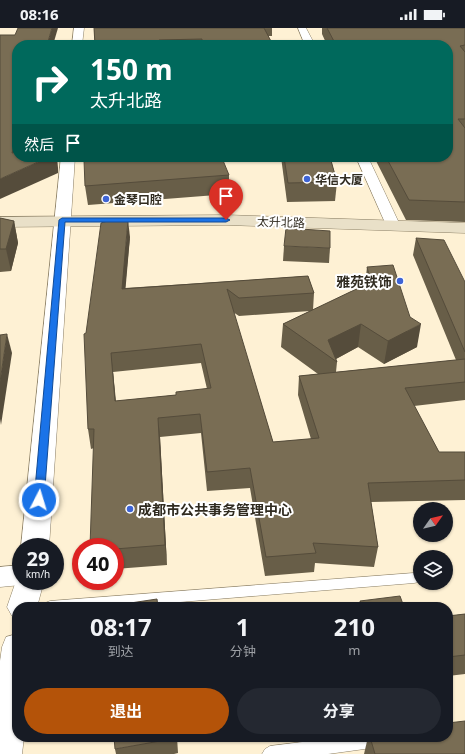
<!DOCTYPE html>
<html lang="zh">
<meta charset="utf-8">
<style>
body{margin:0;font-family:"Noto Sans","Noto Sans SC",sans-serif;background:#242831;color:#f1f3f6;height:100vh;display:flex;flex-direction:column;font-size:15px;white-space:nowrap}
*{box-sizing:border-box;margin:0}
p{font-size:13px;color:#9ea1a6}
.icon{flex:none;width:22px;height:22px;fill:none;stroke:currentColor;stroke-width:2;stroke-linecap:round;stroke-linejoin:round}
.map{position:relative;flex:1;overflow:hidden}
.side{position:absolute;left:12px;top:574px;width:441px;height:140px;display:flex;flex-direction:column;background:#171b24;border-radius:16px;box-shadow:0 1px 3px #0004}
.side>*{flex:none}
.top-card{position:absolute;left:12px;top:12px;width:441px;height:122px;border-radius:16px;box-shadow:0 1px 3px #0004;background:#00695c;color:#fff;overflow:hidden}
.needle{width:26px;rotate:56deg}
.fabs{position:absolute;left:413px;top:474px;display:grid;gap:8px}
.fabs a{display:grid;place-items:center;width:40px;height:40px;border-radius:50%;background:#171b24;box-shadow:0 1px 3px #0004;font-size:20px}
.speed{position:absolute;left:12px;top:510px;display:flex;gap:8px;font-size:20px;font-weight:700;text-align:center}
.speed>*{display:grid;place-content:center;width:52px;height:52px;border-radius:50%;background:#171b24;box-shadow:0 1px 3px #0004;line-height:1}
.speed small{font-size:10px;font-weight:400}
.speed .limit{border:6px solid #d22;background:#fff;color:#111}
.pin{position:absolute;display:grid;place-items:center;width:34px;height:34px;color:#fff;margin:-41px -17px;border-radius:50% 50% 50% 0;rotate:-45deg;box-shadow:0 0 4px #0007}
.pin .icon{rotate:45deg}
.me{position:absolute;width:44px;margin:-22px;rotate:5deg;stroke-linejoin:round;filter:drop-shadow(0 0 3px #0008)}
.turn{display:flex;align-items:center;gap:14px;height:84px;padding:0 12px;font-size:18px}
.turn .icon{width:52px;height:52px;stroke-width:2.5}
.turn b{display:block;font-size:28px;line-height:34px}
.then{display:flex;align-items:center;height:38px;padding:0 12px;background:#0003;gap:8px;font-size:15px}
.eta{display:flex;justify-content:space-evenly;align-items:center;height:68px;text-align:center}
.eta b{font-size:24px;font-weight:700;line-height:28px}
.button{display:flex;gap:8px;margin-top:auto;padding:8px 12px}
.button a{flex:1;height:46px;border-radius:24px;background:#b45309;color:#fff;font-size:16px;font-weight:700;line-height:46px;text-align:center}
.button a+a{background:#242831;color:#f1f3f6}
.status{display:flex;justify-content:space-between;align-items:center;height:28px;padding:0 20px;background:#171b24;direction:ltr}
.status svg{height:11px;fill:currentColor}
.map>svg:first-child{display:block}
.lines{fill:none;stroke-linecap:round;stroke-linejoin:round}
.service-casing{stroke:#8b7f65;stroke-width:1}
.minor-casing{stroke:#8b7f65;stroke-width:1}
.tertiary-casing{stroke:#8b7f65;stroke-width:1}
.secondary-casing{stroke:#8b7f65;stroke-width:1}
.service{fill:#fff;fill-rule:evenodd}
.minor{fill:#fff;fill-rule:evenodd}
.tertiary{fill:#fff;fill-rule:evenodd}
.secondary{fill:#e9e0c8;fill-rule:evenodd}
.wall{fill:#685e48;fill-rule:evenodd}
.shaded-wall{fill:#554c3b}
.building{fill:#796d54;stroke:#554c3b;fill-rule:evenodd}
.route{fill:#1a73e8;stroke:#114b97}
.poi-dot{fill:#3e64d5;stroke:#fff;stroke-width:1.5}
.labels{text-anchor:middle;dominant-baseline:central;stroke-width:4;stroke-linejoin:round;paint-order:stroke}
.far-poi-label{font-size:12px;font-weight:bold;fill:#302b20;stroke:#fff;text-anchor:start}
.far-street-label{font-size:12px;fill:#302b20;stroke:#fff}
.poi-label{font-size:14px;font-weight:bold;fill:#302b20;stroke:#fff;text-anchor:end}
</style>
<div class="status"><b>08:16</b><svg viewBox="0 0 49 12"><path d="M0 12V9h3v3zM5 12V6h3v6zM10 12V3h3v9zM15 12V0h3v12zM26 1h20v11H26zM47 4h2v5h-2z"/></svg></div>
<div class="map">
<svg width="465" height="726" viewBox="0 0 465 726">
<rect width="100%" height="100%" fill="#fef1d4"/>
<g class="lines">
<g class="service-casing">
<g id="service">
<polygon points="414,545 419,546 420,549 419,554 414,555 119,579 43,579 45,575 50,573"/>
<polygon points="343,709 409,709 406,714 401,716 328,726 262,726 265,721 270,718"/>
</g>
</g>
<g class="minor-casing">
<g id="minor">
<polygon points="298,0 306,0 315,17 305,17"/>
<polygon points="356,129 368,129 400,197 398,200 388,200 386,197"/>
<polygon points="21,537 21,553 30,554 21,557 0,559 0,539"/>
</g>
</g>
<g class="tertiary-casing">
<g id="tertiary">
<polygon points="74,0 84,0 82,17 72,17"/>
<polygon points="61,129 75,129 49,519 21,519"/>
<polygon points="21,544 21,553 44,553 37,579 17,579 17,590 12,588 7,579 16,553"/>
<polygon points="17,606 17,709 24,709 22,726 0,726 0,633 2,619 6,609"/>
</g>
</g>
<g class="secondary-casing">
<polygon id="secondary" points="226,187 465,195 465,205 226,197 0,199 0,189"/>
</g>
<use href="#service" class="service"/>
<use href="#minor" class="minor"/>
<use href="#tertiary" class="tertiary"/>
<use href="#secondary" class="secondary"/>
</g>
<g class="wall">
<polygon points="94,0 272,0 272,8 268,8 273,17 95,17"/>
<polygon points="322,0 465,0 465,194 406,192 374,129 448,129 448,17 327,17 322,6"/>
<polygon points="126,129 217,131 229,147 229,166 88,177 85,158 94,131"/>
<polygon points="281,129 330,129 337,154 335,173 287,174"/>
<polygon points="0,190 14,193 18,215 11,243 0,244"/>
<path d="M130,209l-5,51 183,-12 6,17 -1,17 52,-25 2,-18 50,80 -33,17 -26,-17 -22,12 1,3 -1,10 120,-12 -43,-105 3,-17 49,44v118l-51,6 25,46h26v48l-94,2 7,45 -4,20 -59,-4 -1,9 -49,4 -15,-88 -43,3 -6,-58 -41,4 7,128 -52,4v-22l-21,-99 -3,1 -3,-20 -2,-96zM310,283l-27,13 -2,23 37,27 -19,2 -1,19 13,44 -38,3 -40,-130 6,4zM201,335l6,26 -31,6 -60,6 -3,-29z"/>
<polygon points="284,218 330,220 329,235 283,233"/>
<polygon points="360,573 404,579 359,579"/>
<polygon points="465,586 465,646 448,648 448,588"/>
<polygon points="177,709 178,725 174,726 116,726 115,721"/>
<polygon points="368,709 448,709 465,726 364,726"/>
</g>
<g class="shaded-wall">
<polygon points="52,0 58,0 53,17 47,17"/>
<polygon points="17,107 17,129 12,125"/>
<polygon points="49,129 57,129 58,140 58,145 0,171 0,151"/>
<polygon points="128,192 130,209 124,278 122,261"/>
<polygon points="14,193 18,215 11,243 6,221"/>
<polygon points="361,296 358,319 334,332 328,312"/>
<polygon points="421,296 417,319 384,336 388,313"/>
<polygon points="7,306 12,325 1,397 0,391 0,354"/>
<polygon points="111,325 113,344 117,392 115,373"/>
<polygon points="158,390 160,409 167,537 165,517"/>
</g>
<g class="building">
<polygon points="18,0 52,0 47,17 17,17 17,107 12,125 17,124 17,129 49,129 0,151 0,7 15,7"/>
<polygon points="94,0 264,0 273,17 202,17 202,11 159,12 159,17 95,17"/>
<polygon points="327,0 465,0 465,17 460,18 465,24 465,91 458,91 465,100 465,174 409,172 386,129 448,129 448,17 336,17"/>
<polygon points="94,129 217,129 217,131 222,130 229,147 85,158 84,132 94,131"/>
<polygon points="284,129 330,129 337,154 288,155"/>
<polygon points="0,190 14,193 6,221 0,221"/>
<path d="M111,192h17l-6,69 186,-13 6,17 -75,5 -12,-9 46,153 46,-4 -20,-62 166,-17v23l-60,6 34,64h26v28l-97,3 10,64 -65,-4 3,10 -50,4 -16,-89 -43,4 -7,-58 -42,4 7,127 -50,4v-2h-25l4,-118h-6l-4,-95 2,-1 15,-110zM201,316l10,44 -35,4v3l-61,6 -4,-48z"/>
<polygon points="286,200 330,203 330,220 284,218"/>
<polygon points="416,210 444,212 465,254 465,324"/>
<polygon points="393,237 410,289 421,296 388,313 361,296 328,312 337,334 283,296 371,254 367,239"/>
<polygon points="7,306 0,354 0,307"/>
<polygon points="400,568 404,579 362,579 360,573"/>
<polygon points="157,571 158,579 104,579"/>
<polygon points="268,576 268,579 239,579"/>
<polygon points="465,586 465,627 448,629 448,588"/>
<polygon points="465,693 465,726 375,726 370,709 448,709 448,695"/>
<polygon points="114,709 177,709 177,710 115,721"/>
</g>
<polygon class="route" points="62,190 226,190 230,192 226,194 65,194 44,472 39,476 34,472 59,192"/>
<g class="poi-dot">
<circle cx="307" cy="151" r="4"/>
<circle cx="106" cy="171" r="4"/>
<circle cx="400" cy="253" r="4"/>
<circle cx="130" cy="481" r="4"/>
</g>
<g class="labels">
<g class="far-poi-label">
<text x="315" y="151">华信大厦</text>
<text x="114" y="171">金琴口腔</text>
</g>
<g class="far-street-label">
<text transform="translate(281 194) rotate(2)">太升北路</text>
</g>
<g class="poi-label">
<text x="392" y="253">雅苑铁饰</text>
<text x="138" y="481" text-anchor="start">成都市公共事务管理中心</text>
</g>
</g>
</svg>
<div class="fabs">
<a><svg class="needle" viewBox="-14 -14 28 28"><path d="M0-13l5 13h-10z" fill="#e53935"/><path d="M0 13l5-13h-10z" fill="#9ea1a6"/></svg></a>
<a><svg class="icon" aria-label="layers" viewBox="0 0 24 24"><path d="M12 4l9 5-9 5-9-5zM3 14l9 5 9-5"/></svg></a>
</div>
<div class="speed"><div>29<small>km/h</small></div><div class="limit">40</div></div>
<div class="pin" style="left:226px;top:192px;background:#d93025"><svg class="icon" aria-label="arrive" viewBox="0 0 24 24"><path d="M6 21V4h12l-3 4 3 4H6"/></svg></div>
<svg class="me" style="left:39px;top:472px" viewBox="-20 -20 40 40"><circle r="17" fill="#1a73e8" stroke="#fff" stroke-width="3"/><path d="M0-11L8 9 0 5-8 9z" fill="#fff"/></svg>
<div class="top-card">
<div class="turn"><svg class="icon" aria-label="right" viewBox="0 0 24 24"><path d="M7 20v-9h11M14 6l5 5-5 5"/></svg><div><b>150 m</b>太升北路</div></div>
<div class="then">然后<svg class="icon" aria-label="arrive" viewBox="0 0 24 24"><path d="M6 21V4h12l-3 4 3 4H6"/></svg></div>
</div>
<section class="side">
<div class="eta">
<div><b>08:17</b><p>到达</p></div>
<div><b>1</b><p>分钟</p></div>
<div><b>210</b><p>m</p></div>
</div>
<div class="button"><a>退出</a><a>分享</a></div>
</section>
</div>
